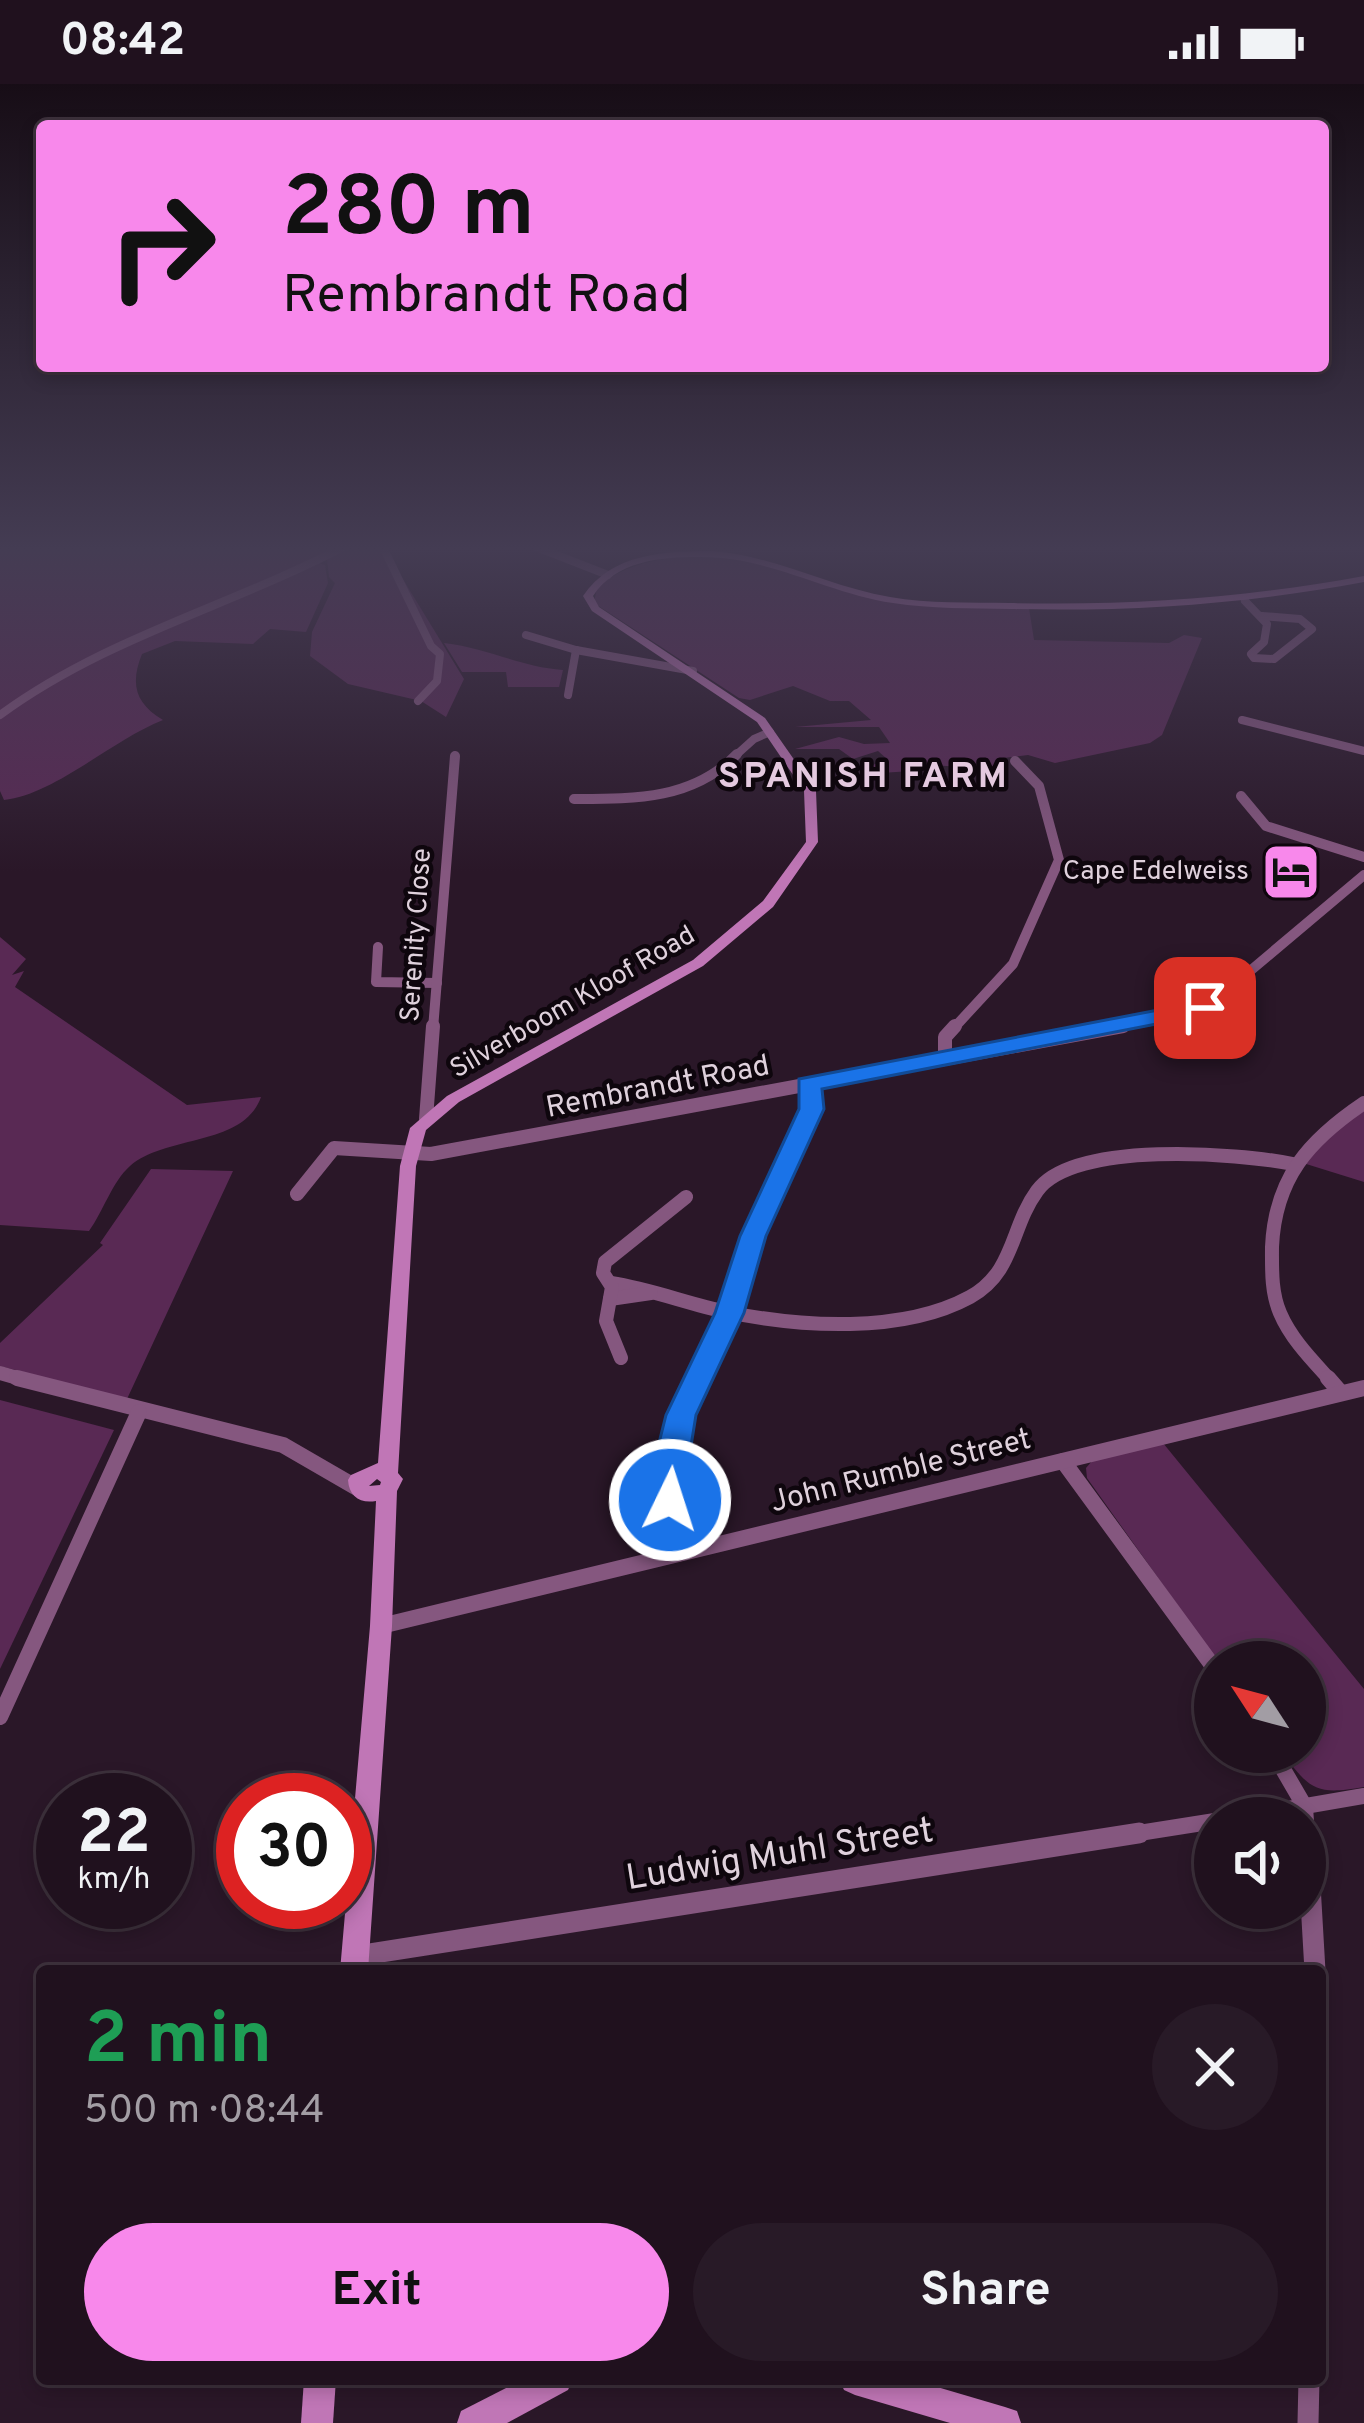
<!DOCTYPE html>
<meta charset="utf-8">
<style>
body{margin:0;font-family:Overpass,sans-serif;background:#281a27;color:#f1f3f6;height:100vh;display:flex;flex-direction:column;font-size:45px;white-space:nowrap}
*{box-sizing:border-box;margin:0}
p{font-size:39px;color:#a29da4}
.icon{flex:none;width:66px;height:66px;fill:none;stroke:currentColor;stroke-width:2;stroke-linecap:round;stroke-linejoin:round}
.map{position:relative;flex:1;overflow:hidden}
.details{position:absolute;left:36px;top:1881px;width:1290px;height:420px;display:flex;flex-direction:column;background:#20111e;border-radius:12px;box-shadow:0 6px 18px #0003,0 0 0 3px #3d313c}
.details>*{flex:none}
.hud{position:absolute;left:36px;top:36px;width:1293px;height:252px;border-radius:12px;box-shadow:0 6px 18px #0003,0 0 0 3px #3d313c;background:#f888eb;color:#111;overflow:hidden}
.needle{width:78px;rotate:306deg}
.fabs{position:absolute;left:1194px;top:1557px;display:grid;gap:24px}
.fabs a{display:grid;place-items:center;width:132px;height:132px;border-radius:50%;background:#20111e;box-shadow:0 6px 18px #0003,0 0 0 3px #3d313c;font-size:60px}
.speed{position:absolute;left:36px;top:1689px;display:flex;gap:24px;font-size:60px;font-weight:700;text-align:center}
.speed>*{display:grid;place-content:center;width:156px;height:156px;border-radius:50%;background:#20111e;box-shadow:0 6px 18px #0003,0 0 0 3px #3d313c;line-height:1}
.speed small{font-size:30px;font-weight:400}
.speed .limit{border:18px solid #d22;background:#fff;color:#111}
.pin{position:absolute;display:grid;place-items:center;width:102px;height:102px;color:#fff;margin:-51px;border-radius:24px;box-shadow:0 6px 18px #0006}
.me{position:absolute;width:132px;margin:-66px;rotate:4deg;stroke-linejoin:round;filter:drop-shadow(0 0 9px #0008)}
.turn{display:flex;align-items:center;gap:42px;height:252px;padding:0 48px;font-size:54px}
.turn .icon{width:156px;height:156px;stroke-width:2.5}
.turn b{display:block;font-size:84px;line-height:102px}
.round{display:grid;place-items:center;flex:none;width:126px;height:126px;border-radius:63px;background:#281a27}
.headline{display:flex;align-items:center;justify-content:space-between;height:204px;padding:0 48px}
h1{font-size:72px;font-weight:700;line-height:90px;color:#1e9e55}
.button{display:flex;gap:24px;margin-top:auto;padding:24px 48px}
.button a{flex:1;height:138px;border-radius:72px;background:#f888eb;color:#111;font-size:48px;font-weight:700;line-height:138px;text-align:center}
.button a+a{background:#281a27;color:#f1f3f6}
.status{display:flex;justify-content:space-between;align-items:center;height:84px;padding:0 60px;background:#20111e;direction:ltr}
.status svg{height:33px;fill:currentColor}
.map>svg:first-child{display:block}
.green{fill:#592954}
.lines{fill:none;stroke-linecap:round;stroke-linejoin:round}
.street-far4{stroke:#85577f;stroke-width:8}
.street-far3{stroke:#85577f;stroke-width:10}
.street-far2{stroke:#85577f;stroke-width:14}
.street-far1{stroke:#85577f;stroke-width:16}
.street{stroke:#85577f;stroke-width:21}
.secondary{fill:#c076b6;fill-rule:evenodd}
.route{fill:#1a73e8;stroke:#114b97;stroke-width:3}
.labels{text-anchor:middle;dominant-baseline:central;stroke-width:9;stroke-linejoin:round;paint-order:stroke}
.far-poi-label{font-size:27px;fill:#dfd1dc;stroke:#0e060d;text-anchor:end}
.far-street-label{font-size:27px;fill:#dfd1dc;stroke:#0e060d}
.street-label{font-size:30px;fill:#dfd1dc;stroke:#0e060d}
.far-district-label{font-size:36px;font-weight:bold;letter-spacing:3px;fill:#e4c9df;stroke:#0e060d}
.near-street-label{font-size:36px;fill:#dfd1dc;stroke:#0e060d}
</style>
<div class="status"><b>08:42</b><svg viewBox="0 0 49 12"><path d="M0 12V9h3v3zM5 12V6h3v6zM10 12V3h3v9zM15 12V0h3v12zM26 1h20v11H26zM47 4h2v5h-2z"/></svg></div>
<div class="map">
<svg width="1364" height="2339" viewBox="0 0 1364 2339">
<rect width="100%" height="100%" fill="#2a1728"/>
<g class="green">
<path d="M0,461h382l82,134 -18,38 -25,-16 -73,-17 -38,-28 2,-24 23,-49 -6,-6 -2,-19 -10,4 8,3 3,18 -22,49 -36,-3 -17,15 -78,-3 -33,13c-12,30 -7,49 21,66 -51,20 -109,75 -159,80l-4,-9z"/>
<path d="M700,471l85,12 99,34 145,7 5,32 135,3 15,-8 18,3 -40,97 -12,8 -95,20 -27,-8 -25,3v10l-7,1 -83,-5 -2,7 -45,3 -4,-2 13,-8h13l-1,-5 -9,-8 -25,8 -14,-10h-44l44,-12 25,7 26,-1 -11,-16h-84l76,-7 -22,-19h-19l-37,-15 -43,14 -11,-2 -145,-95 3,-16c31,-25 65,-29 103,-32z"/>
<path d="M444,559c44,5 76,24 119,27l-4,17h-51l-2,-15h-44z"/>
<path d="M0,853l26,22 -14,16 12,-4 -9,16 172,118 74,-8c-18,50 -93,37 -131,69 -18,16 -27,46 -41,65l-89,-6z"/>
<polygon points="1364,1026 1364,1098 1303,1079 1314,1064"/>
<polygon points="151,1085 233,1087 127,1315 0,1282 0,1259 103,1161 100,1159"/>
<polygon points="0,1316 114,1346 0,1585"/>
<path d="M1163,1359l201,246v98c-47,8 -54,4 -82,-35h23v-90h-87l-131,-184 -1,-10 6,-7z"/>
</g>
<g class="lines">
<g class="street-far4">
<polyline points="382,461 431,562 440,570 437,597 418,617"/>
<polyline points="531,461 608,491"/>
<polyline points="1245,517 1267,540 1264,558 1251,570 1254,574 1274,575 1312,545 1300,535 1262,532"/>
<polyline points="526,551 576,566 693,587"/>
<polyline points="568,611 576,566"/>
<path d="M0,631c106,-78 232,-109 347,-170"/>
<polyline points="1242,636 1364,667"/>
<polyline points="734,673 754,655 770,648"/>
</g>
<g class="street-far3">
<polyline points="1241,712 1266,742 1364,773"/>
<path d="M574,715c60,0 119,1 163,-45"/>
<polyline points="378,863 376,898 437,899"/>
<polyline points="433,945 455,672"/>
<polyline points="953,945 1013,880 1059,776 1039,702 1015,677"/>
<polyline points="1107,945 1193,929 1212,919 1364,791"/>
</g>
<g class="street-far2">
<polyline points="945,975 945,953 955,942"/>
<polyline points="426,1035 433,942"/>
<polyline points="297,1110 334,1064 431,1070 1123,942"/>
<path d="M611,1199c40,6 77,21 116,29 73,15 175,22 243,-15 45,-25 40,-69 67,-106 36,-51 201,-38 256,-27"/>
<polyline points="610,1215 651,1209"/>
<polyline points="621,1274 606,1237 612,1203 603,1189 605,1178 686,1113"/>
<polyline points="0,1289 28,1297"/>
<polyline points="699,1297 729,1229 753,1152 814,1019 808,1000"/>
<path d="M1331,1297c-19,-21 -40,-42 -51,-68 -9,-21 -8,-44 -8,-66 3,-69 37,-107 92,-144"/>
</g>
<g class="street-far1">
<polyline points="17,1294 283,1361 359,1405"/>
<polyline points="1328,1294 1341,1309"/>
<polyline points="1063,1377 1215,1585"/>
<path d="M678,1470c-11,-75 -8,-107 22,-176"/>
<polyline points="381,1542 1364,1304"/>
<polyline points="0,1633 139,1328"/>
<polyline points="1273,1668 1305,1723 1307,1752"/>
<polyline points="1235,1734 1364,1712"/>
<polyline points="1120,1752 1215,1737"/>
</g>
<g class="street">
<polyline points="1307,1749 1315,1887"/>
<polyline points="356,1872 1139,1749"/>
<polyline points="1308,2339 1309,2295"/>
</g>
<g class="secondary">
<path d="M713,467c62,5 116,36 177,46 39,7 79,5 119,6 120,3 236,-5 355,-27v6c-118,22 -234,30 -353,27 -40,-1 -80,0 -118,-6 -67,-10 -125,-47 -194,-46 -39,0 -83,4 -106,39l6,11 166,111 51,73 2,51 -45,65 -70,59 -244,136 -33,28 -10,36 -18,307 5,6 -6,12 -5,135 -24,345h-28l30,-345 6,-125c-16,3 -27,-5 -28,-21l3,-5 27,-12 22,-297 10,-38 37,-32 246,-136 70,-59 43,-59 -2,-51 -47,-69 -165,-111 -9,-15c29,-43 82,-45 130,-45zM377,1395l4,3 -1,3 -11,1z"/>
<polygon points="304,2295 336,2295 333,2339 301,2339"/>
<polygon points="524,2295 573,2295 568,2306 507,2339 457,2339 461,2327"/>
<polygon points="839,2295 910,2295 1005,2323 1017,2327 1021,2339 950,2339 855,2311 844,2306"/>
</g>
</g>
<linearGradient id="sky" x2="0" y2="1"><stop stop-color="#170d16"/><stop offset="0.59" stop-color="#443c53"/><stop offset="1" stop-color="#443c53" stop-opacity="0"/></linearGradient>
<rect width="1364" height="788" fill="url(#sky)"/>
<polygon class="route" points="1205,917 1213,919 1213,929 822,1005 824,1025 766,1152 744,1229 696,1331 681,1424 658,1424 654,1416 656,1371 666,1331 715,1229 740,1152 799,1025 799,995"/>
<defs>
<g id="hotel-square" transform="scale(3)"><rect x="-9" y="-9" width="18" height="18" rx="4" fill="#f888eb" stroke="#0e060d"/><path d="M-6-4.5h1.5V1H6V5H4.5V3h-9V5H-6ZM-4 0a1.8 1.8 0 1 1 3.6 0ZM.5 0V-2.5h3Q6-2.5 6 0Z" fill="#111"/></g>
</defs>
<g fill-rule="evenodd">
<use href="#hotel-square" x="1291" y="788"/>
</g>
<g class="labels">
<g class="far-poi-label">
<text x="1249" y="788">Cape Edelweiss</text>
</g>
<g class="far-street-label">
<text transform="translate(417 851) rotate(-86)">Serenity Close</text>
<text transform="translate(573 919) rotate(-30)">Silverboom Kloof Road</text>
</g>
<g class="street-label">
<text transform="translate(658 1004) rotate(-11)">Rembrandt Road</text>
<text transform="translate(901 1388) rotate(-14)">John Rumble Street</text>
</g>
<g class="far-district-label">
<text x="864" y="694">SPANISH FARM</text>
</g>
<g class="near-street-label">
<text transform="translate(780 1772) rotate(-9)">Ludwig Muhl Street</text>
</g>
</g>
</svg>
<div class="fabs">
<a><svg class="needle" viewBox="-14 -14 28 28"><path d="M0-13l5 13h-10z" fill="#e53935"/><path d="M0 13l5-13h-10z" fill="#a29da4"/></svg></a>
<a><svg class="icon" aria-label="sound" viewBox="0 0 24 24"><path d="M4 9h4l5-4v14l-5-4H4zM17 9q2 3 0 6"/></svg></a>
</div>
<div class="speed"><div>22<small>km/h</small></div><div class="limit">30</div></div>
<div class="pin" style="left:1205px;top:924px;background:#d93025"><svg class="icon" aria-label="arrive" viewBox="0 0 24 24"><path d="M6 21V4h12l-3 4 3 4H6"/></svg></div>
<svg class="me" style="left:670px;top:1416px" viewBox="-20 -20 40 40"><circle r="17" fill="#1a73e8" stroke="#fff" stroke-width="3"/><path d="M0-11L8 9 0 5-8 9z" fill="#fff"/></svg>
<div class="hud">
<div class="turn"><svg class="icon" aria-label="right" viewBox="0 0 24 24"><path d="M7 20v-9h11M14 6l5 5-5 5"/></svg><div><b>280 m</b>Rembrandt Road</div></div>
</div>
<section class="details">
<div class="headline"><div><h1>2 min</h1><p>500 m · 08:44</p></div><a class="round"><svg class="icon" aria-label="close" viewBox="0 0 24 24"><path d="M6 6l12 12M18 6L6 18"/></svg></a></div>
<div class="button"><a>Exit</a><a>Share</a></div>
</section>
</div>
